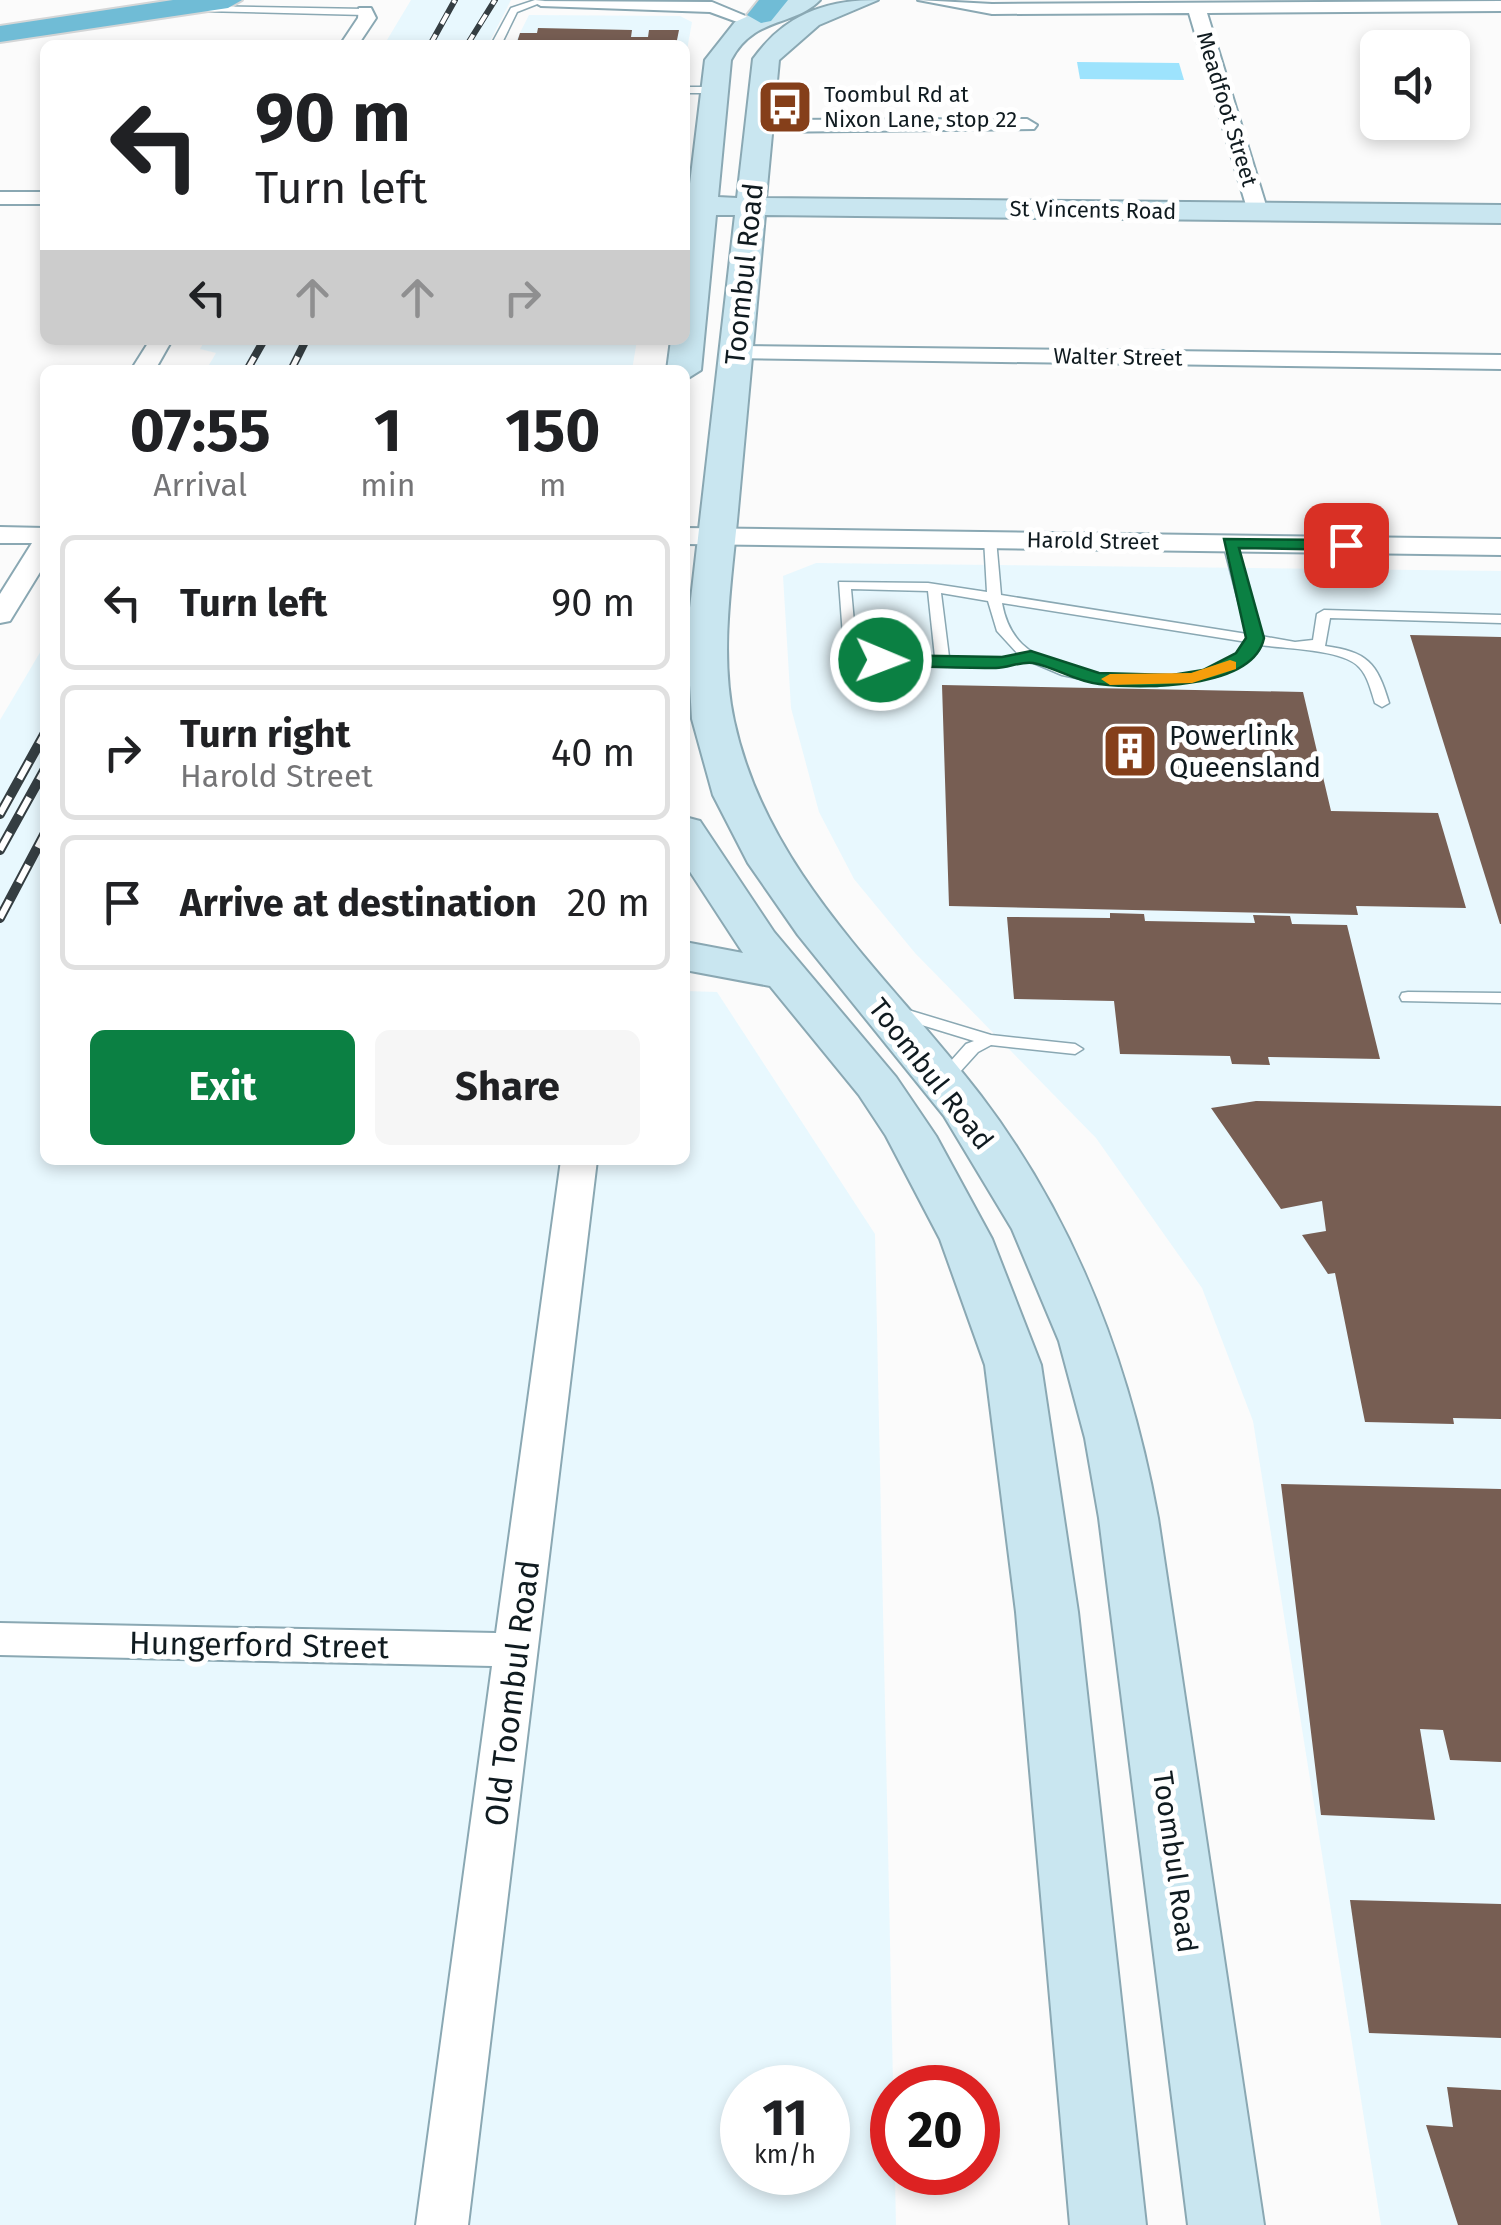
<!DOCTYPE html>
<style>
body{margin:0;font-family:"Fira Sans",sans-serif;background:#f6f6f6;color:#202124;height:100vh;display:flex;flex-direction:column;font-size:38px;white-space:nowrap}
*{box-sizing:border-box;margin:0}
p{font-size:32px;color:#757577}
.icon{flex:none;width:55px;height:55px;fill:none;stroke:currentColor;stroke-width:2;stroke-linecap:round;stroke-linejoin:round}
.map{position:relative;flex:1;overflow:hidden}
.details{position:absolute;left:40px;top:365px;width:650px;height:800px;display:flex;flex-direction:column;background:#fff;border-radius:15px;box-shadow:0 5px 15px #0003}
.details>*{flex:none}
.guide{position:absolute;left:40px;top:40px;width:650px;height:305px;border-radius:15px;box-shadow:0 5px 15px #0003;background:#fff;color:#202124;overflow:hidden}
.tools{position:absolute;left:1360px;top:30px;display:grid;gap:20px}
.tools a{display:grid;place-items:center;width:110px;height:110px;border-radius:15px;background:#fff;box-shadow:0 5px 15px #0003;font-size:50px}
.speed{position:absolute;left:720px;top:2065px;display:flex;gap:20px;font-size:50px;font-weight:700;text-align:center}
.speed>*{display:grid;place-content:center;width:130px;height:130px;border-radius:50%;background:#fff;box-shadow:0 5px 15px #0003;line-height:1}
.speed small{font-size:25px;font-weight:400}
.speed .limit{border:15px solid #d22;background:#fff;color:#111}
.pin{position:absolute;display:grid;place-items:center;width:85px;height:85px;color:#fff;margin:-42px;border-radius:20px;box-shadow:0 5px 15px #0006}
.me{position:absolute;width:110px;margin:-55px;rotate:91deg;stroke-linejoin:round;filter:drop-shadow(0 0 8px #0008)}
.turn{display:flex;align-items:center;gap:35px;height:210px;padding:0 50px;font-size:45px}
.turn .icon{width:130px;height:130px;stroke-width:2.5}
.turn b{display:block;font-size:70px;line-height:85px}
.lanes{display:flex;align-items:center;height:95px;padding:0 50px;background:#0003;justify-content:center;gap:50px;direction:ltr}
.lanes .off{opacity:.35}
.eta{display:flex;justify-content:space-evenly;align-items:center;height:170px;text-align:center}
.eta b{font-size:60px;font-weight:700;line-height:70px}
.primary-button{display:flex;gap:20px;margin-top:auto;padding:20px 50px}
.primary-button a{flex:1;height:115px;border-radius:15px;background:#0b8043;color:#fff;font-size:40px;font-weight:700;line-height:115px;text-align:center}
.primary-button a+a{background:#f6f6f6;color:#202124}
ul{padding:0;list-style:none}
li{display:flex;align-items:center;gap:30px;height:135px;margin:0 20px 15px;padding:0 30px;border:5px solid #e0e0e0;border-radius:15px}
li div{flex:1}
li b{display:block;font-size:38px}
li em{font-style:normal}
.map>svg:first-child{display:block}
.built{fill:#e8f8fe;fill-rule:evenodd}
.green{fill:#9de3fd}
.building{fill:#775e53}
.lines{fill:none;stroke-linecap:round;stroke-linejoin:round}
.service-casing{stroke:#8aa8b3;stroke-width:3}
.minor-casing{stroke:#8aa8b3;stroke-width:4}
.secondary-casing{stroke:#8aa8b3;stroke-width:4}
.trunk-casing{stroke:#d4d6d7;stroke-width:4}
.service{fill:#fff;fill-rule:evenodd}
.minor{fill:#fff;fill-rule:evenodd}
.secondary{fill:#c9e6f0;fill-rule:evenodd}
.trunk{fill:#70bcd6;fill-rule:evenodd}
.rail-far2-casing{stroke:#353e42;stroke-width:6}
.rail-far1-casing{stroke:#353e42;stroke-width:8}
.rail-casing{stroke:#353e42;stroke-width:10}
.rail-far2{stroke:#fff;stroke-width:4;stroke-dasharray:12;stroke-linecap:butt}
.rail-far1{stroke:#fff;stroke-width:5;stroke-dasharray:15;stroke-linecap:butt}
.rail{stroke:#fff;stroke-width:6;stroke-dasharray:20;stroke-linecap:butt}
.route{fill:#0b8043;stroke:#07532c;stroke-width:2.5}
.slow{fill:#f59e0b}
.labels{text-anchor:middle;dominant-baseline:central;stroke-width:10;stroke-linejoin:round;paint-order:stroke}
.far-poi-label{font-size:22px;fill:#101b20;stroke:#fff;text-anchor:start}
.far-street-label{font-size:22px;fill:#101b20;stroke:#fff}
.street-label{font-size:28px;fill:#101b20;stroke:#fff}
.poi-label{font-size:28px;fill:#101b20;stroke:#fff;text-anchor:start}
.near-street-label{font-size:32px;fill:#101b20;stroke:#fff}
</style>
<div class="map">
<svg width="1501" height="2225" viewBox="0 0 1501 2225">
<rect width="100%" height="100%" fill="#fbfbfb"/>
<g class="built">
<polygon points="411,0 511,0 488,45 384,45"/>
<polygon points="529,15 680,16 692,22 685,61 685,45 514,45"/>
<polygon points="205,340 637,340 632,370 206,370 216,353 200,349"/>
<polygon points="816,563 1501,571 1501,2225 1381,2225 1253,1421 1202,1288 1096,1138 915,953 854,879 819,812 791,708 783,576"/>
<path d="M45,644v516h640v-169l32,1 158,242 21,991h-896v-1505zM742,2088h86v84h-86z"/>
</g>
<polygon class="green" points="1077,62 1179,63 1184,80 1080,79"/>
<g class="building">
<polygon points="538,28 632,30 631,37 648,37 649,30 679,30 676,45 516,45 520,33 537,33"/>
<polygon points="1410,635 1501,637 1501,924 1500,924"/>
<polygon points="942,685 1303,692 1331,811 1438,813 1466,908 1356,906 1358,915 949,906"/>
<polygon points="1110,913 1144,914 1145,921 1255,923 1253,915 1290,916 1292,924 1347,925 1380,1059 1268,1057 1270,1065 1232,1064 1230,1056 1120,1054 1114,1001 1014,999 1007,917 1110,918"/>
<polygon points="1256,1101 1501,1106 1501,1419 1453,1418 1454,1424 1365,1422 1335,1273 1328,1274 1302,1235 1326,1231 1322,1201 1281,1209 1211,1108"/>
<polygon points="1281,1484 1501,1489 1501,1762 1450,1760 1443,1730 1420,1729 1435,1820 1321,1815"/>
<polygon points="1350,1900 1501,1904 1501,2038 1369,2033"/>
<polygon points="1447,2087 1501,2090 1501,2225 1458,2225 1426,2125 1453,2127"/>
</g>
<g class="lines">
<g class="service-casing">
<g id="service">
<polygon points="535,0 545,1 517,12 501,45 491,45 511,8"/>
<polygon points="198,6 365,9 369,12 365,15 201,11"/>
<polygon points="685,87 713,87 718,90 713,93 685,93"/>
<path d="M990,535l6,4 5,56 246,39 -24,-91 6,-4 6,4 26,93 34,6 18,-2 4,-26 7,-4 177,5v8l-171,-5 -5,28c42,6 52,16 64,57l-7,4 -7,-4c-4,-12 -7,-27 -16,-36 -16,-18 -74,-18 -98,-22l-3,6 -11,9 -29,16 -61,10 -61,-4 -34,-7 -33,-14 -27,5 -157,-3 -6,-81 89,1 59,9 -3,-53zM851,589l77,2 7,66 -78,-1zM941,593l47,8 9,30 22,24 -17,3 -53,-1zM1002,603l245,39 -1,4c-12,10 -24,20 -39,24 -48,15 -148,10 -185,-26 -12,-12 -17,-25 -20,-41z"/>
<polygon points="1408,992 1501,993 1501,1003 1402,1001 1400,997 1402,993"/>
<polygon points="895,1006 991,1035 1075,1044 1083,1049 1075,1054 991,1045 978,1052 949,1084 943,1085 934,1080 966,1044 974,1041 889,1015 887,1011"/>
</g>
</g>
<g class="minor-casing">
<g id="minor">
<polygon points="918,0 992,4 1501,1 1501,11 1207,13 1268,212 1258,218 1248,212 1189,13 992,14"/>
<polygon points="532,1 712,2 760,22 751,27 710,12 541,6"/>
<polygon points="359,8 371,8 376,18 358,45 340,45 358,18"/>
<polygon points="1027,119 1037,125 1034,129 758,132 748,126 758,120"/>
<rect x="0" y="192" width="45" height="12"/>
<polygon points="150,340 172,340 155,370 131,370"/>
<polygon points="736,346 1501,355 1501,369 728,358 728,348"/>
<polygon points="0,527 45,528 45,564 10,621 0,623 0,594 32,543 0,543"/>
<polygon points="685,528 1501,539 1501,555 685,544"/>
<polygon points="561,1160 597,1160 468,2225 416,2225 492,1666 0,1655 0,1623 496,1633"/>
</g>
</g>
<g class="secondary-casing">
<g id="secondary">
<path d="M784,0h36c-26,27 -66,16 -89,60l-13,137 19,1 16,-139c32,-45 73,-59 125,-59l-59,25 -40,35 -13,138 735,7v18l-736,-8c-9,99 -18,197 -27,295 -6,69 -19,142 -4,211 33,153 156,256 247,375 95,125 149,269 177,422l106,707h-76l-89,-707 -14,-80 -26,-97 -47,-112 -68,-113 -146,-181 -50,-72 -35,-68 -21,-76 -5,-85 48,-419h-19l-15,155 -16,10v-10h-18l4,-30h14v-115l20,-165 30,-38z"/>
<polygon points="685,817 700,821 774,932 896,1077 936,1136 992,1239 1041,1365 1078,1612 1146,2225 1070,2225 1016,1612 985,1365 940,1239 886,1136 859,1095 770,986 685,970 685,942 743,953 685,864"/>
</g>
</g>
<g class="trunk-casing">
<g id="trunk">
<polygon points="173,0 242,0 228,8 0,42 0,26"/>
<polygon points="759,0 788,0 771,21 761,23 747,15"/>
</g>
</g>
<use href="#service" class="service"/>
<use href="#minor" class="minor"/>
<use href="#secondary" class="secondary"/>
<use href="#trunk" class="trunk"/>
<g class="rail-far2-casing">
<g id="rail-far2">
<polyline points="430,45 455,0"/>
<polyline points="467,45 495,0"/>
</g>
</g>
<g class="rail-far1-casing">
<g id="rail-far1">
<polyline points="247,370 264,340"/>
<polyline points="291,370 306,340"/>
</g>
</g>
<g class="rail-casing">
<g id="rail">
<polyline points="0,814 45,733"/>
<polyline points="0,850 45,769"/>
<polyline points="0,918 45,833"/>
</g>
</g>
<use href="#rail-far2" class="rail-far2"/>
<use href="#rail-far1" class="rail-far1"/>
<use href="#rail" class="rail"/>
</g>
<path class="route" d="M1224,539l122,1 8,5 -8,5 -107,-2 25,90c-11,52 -124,51 -165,46 -23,-2 -44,-17 -66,-21 -12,-2 -25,5 -37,5 -39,0 -77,-2 -115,-2l-9,-6 9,-5 121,2 29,-6 68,22 73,2 31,-5 33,-17 10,-15z"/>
<polygon class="slow" points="1230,660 1236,662 1236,669 1192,683 1110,685 1101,679 1110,674 1191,673"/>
<defs>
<g id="bus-square" transform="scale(2.875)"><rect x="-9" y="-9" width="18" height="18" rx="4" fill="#853f1a" stroke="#fff"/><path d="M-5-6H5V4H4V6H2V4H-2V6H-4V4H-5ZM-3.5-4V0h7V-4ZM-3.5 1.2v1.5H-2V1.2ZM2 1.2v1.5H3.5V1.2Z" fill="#fff"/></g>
<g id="building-square" transform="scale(2.875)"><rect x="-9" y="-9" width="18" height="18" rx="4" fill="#853f1a" stroke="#fff"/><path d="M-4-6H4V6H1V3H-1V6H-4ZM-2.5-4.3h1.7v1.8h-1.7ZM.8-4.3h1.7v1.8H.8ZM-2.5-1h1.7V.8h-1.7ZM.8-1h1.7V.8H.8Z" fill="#fff"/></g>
</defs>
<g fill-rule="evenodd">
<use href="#bus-square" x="785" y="107"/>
<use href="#building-square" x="1130" y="751"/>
</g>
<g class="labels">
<g class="far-poi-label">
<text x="824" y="94">Toombul Rd at<tspan x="824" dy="25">Nixon Lane, stop 22</tspan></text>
</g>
<g class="far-street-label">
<text transform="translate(1227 109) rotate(73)">Meadfoot Street</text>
<text transform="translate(1093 210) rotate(1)">St Vincents Road</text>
<text transform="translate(1118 357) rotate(1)">Walter Street</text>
<text transform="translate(1093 541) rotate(1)">Harold Street</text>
</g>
<g class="street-label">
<text transform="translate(744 274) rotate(-84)">Toombul Road</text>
<text transform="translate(931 1074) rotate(52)">Toombul Road</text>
<text transform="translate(1175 1862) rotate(82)">Toombul Road</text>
</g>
<g class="poi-label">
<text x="1169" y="735">Powerlink<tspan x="1169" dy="32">Queensland</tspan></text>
</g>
<g class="near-street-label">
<text transform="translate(259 1645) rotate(1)">Hungerford Street</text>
<text transform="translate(512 1693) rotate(-83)">Old Toombul Road</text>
</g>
</g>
</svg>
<div class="tools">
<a><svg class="icon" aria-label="sound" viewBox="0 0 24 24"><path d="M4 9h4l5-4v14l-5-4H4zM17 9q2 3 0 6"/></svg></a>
</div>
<div class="speed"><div>11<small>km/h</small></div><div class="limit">20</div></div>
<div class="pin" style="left:1346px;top:545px;background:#d93025"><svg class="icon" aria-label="arrive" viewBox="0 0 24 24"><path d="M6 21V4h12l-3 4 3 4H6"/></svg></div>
<svg class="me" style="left:881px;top:660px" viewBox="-20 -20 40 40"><circle r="17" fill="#0b8043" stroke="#fff" stroke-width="3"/><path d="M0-11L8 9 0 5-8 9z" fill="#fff"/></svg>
<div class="guide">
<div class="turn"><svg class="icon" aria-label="left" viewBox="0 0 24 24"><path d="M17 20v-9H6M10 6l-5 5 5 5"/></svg><div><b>90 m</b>Turn left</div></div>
<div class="lanes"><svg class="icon" aria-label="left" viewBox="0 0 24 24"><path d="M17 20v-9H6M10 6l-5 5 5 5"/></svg><svg class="icon off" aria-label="ahead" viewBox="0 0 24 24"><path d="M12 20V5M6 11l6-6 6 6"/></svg><svg class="icon off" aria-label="ahead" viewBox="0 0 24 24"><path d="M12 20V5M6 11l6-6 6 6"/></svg><svg class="icon off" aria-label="right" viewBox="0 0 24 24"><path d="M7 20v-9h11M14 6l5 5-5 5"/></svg></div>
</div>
<section class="details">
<div class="eta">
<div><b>07:55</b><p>Arrival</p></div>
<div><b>1</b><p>min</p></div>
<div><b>150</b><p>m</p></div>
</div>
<ul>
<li><svg class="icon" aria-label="left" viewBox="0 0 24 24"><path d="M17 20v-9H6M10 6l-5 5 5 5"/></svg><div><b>Turn left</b></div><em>90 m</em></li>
<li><svg class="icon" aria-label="right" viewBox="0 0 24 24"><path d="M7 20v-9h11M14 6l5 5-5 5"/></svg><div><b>Turn right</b><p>Harold Street</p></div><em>40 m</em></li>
<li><svg class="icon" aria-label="arrive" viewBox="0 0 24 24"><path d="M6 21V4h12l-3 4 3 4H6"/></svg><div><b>Arrive at destination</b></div><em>20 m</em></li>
</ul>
<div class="primary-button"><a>Exit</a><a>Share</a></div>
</section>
</div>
